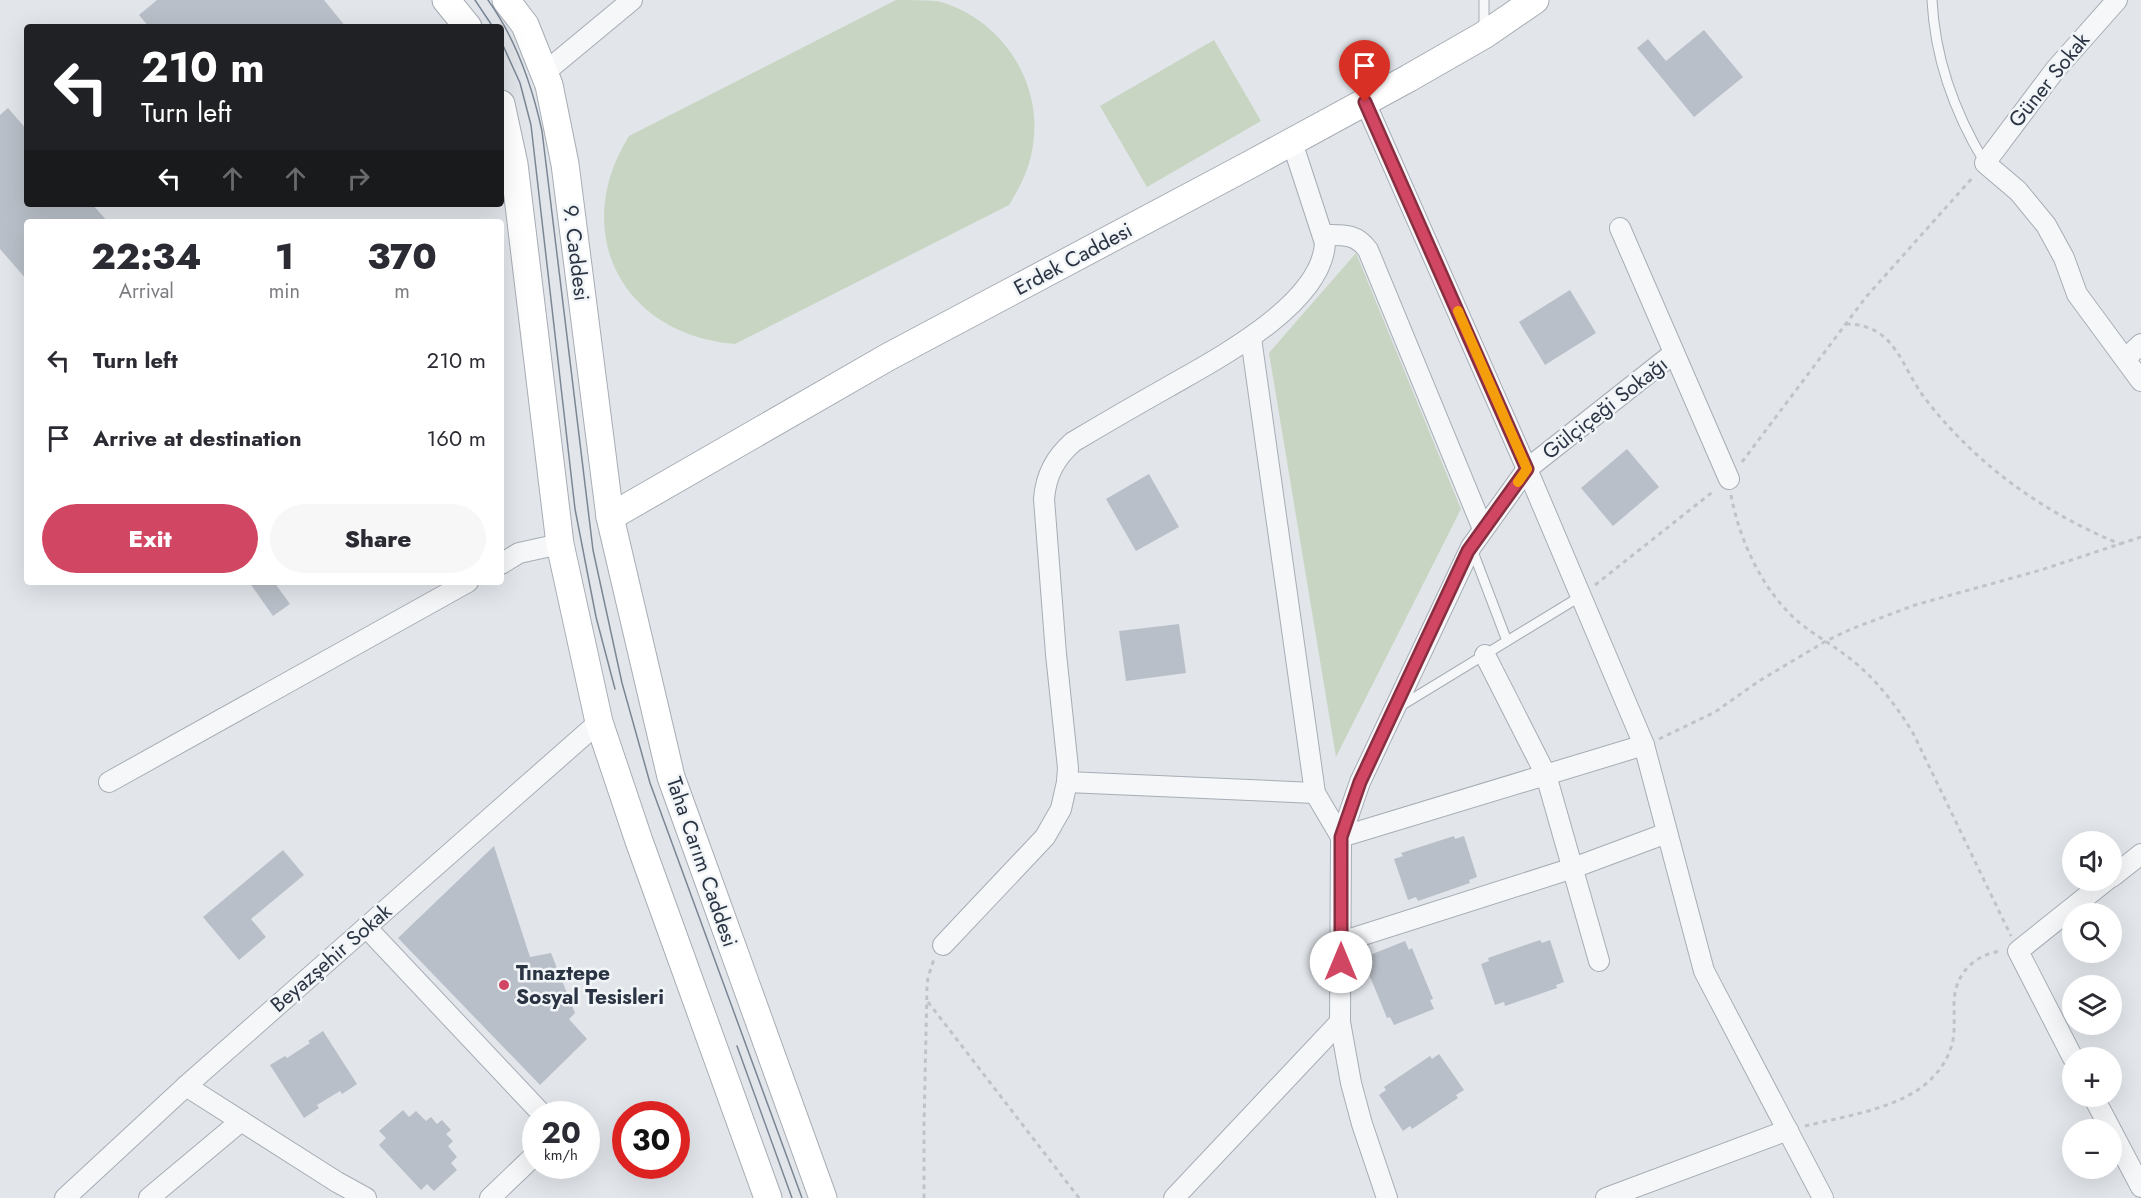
<!DOCTYPE html>
<meta charset="utf-8">
<style>
body{margin:0;font-family:Jost,sans-serif;background:#f7f7f7;color:#2b2b33;height:100vh;display:flex;flex-direction:column;font-size:22px;white-space:nowrap}
*{box-sizing:border-box;margin:0}
p{font-size:20px;color:#7c7c81}
.icon{flex:none;width:33px;height:33px;fill:none;stroke:currentColor;stroke-width:2;stroke-linecap:round;stroke-linejoin:round}
.map{position:relative;flex:1;overflow:hidden}
.side{position:absolute;left:24px;top:219px;width:480px;height:366px;display:flex;flex-direction:column;background:#fff;border-radius:6px;box-shadow:0 6px 24px #0002}
.side>*{flex:none}
.hud{position:absolute;left:24px;top:24px;width:480px;height:183px;border-radius:6px;box-shadow:0 6px 24px #0002;background:#202124;color:#fff;overflow:hidden}
.tools{position:absolute;left:2062px;top:831px;display:grid;gap:12px}
.tools a{display:grid;place-items:center;width:60px;height:60px;border-radius:50%;background:#fff;box-shadow:0 6px 24px #0002;font-size:30px}
.speed{position:absolute;left:522px;top:1101px;display:flex;gap:12px;font-size:30px;font-weight:700;text-align:center}
.speed>*{display:grid;place-content:center;width:78px;height:78px;border-radius:50%;background:#fff;box-shadow:0 6px 24px #0002;line-height:1}
.speed small{font-size:15px;font-weight:400}
.speed .limit{border:9px solid #d22;background:#fff;color:#111}
.pin{position:absolute;display:grid;place-items:center;width:51px;height:51px;color:#fff;margin:-62px -26px;border-radius:50% 50% 50% 0;rotate:-45deg;box-shadow:0 0 6px #0007}
.pin .icon{rotate:45deg}
.me{position:absolute;width:66px;margin:-33px;rotate:0deg;stroke-linejoin:round;filter:drop-shadow(0 0 4px #0008)}
.turn{display:flex;align-items:center;gap:21px;height:126px;padding:0 18px;font-size:27px}
.turn .icon{width:78px;height:78px;stroke-width:2.5}
.turn b{display:block;font-size:42px;line-height:51px}
.lanes{display:flex;align-items:center;height:57px;padding:0 18px;background:#0003;justify-content:center;gap:30px;direction:ltr}
.lanes .off{opacity:.35}
.eta{display:flex;justify-content:space-evenly;align-items:center;height:102px;text-align:center}
.eta b{font-size:36px;font-weight:800;line-height:42px}
.button{display:flex;gap:12px;margin-top:auto;padding:12px 18px}
.button a{flex:1;height:69px;border-radius:36px;background:#d14662;color:#fff;font-size:24px;font-weight:800;line-height:69px;text-align:center}
.button a+a{background:#f7f7f7;color:#2b2b33}
ul{padding:0;list-style:none}
li{display:flex;align-items:center;gap:18px;height:78px;padding:0 18px}
li div{flex:1}
li b{display:block;font-size:22px}
li em{font-style:normal}
.map>svg:first-child{display:block}
.green{fill:#c8d5c3}
.building{fill:#b9bfc8}
.lines{fill:none;stroke-linecap:round;stroke-linejoin:round}
.lane-casing{stroke:#a7adb5;stroke-width:11}
.street-casing{stroke:#a7adb5;stroke-width:22}
.secondary-casing{stroke:#a7adb5;stroke-width:29}
.path{stroke:#c0c4ca;stroke-width:3;stroke-dasharray:4.5 4.5;stroke-linecap:butt}
.lane{stroke:#f5f7f9;stroke-width:9}
.street{stroke:#f5f7f9;stroke-width:20}
.secondary{stroke:#fff;stroke-width:27}
.tram{stroke:#7b8695;stroke-width:1.5}
.route-casing{stroke:#882e40;stroke-width:15}
.route{stroke:#d14662;stroke-width:10}
.slow{stroke:#f59e0b;stroke-width:10}
.poi-dot{fill:#d14662;stroke:#f2f5f8;stroke-width:2}
.labels{text-anchor:middle;dominant-baseline:central;stroke-width:5;stroke-linejoin:round;paint-order:stroke}
.street-label{font-size:21px;fill:#2a3443;stroke:#f2f5f8}
.poi-label{font-size:21px;font-weight:bold;fill:#2a3443;stroke:#f2f5f8;text-anchor:start}
</style>
<div class="map">
<svg width="2141" height="1198" viewBox="0 0 2141 1198">
<rect width="100%" height="100%" fill="#e2e6eb"/>
<g class="green">
<path d="M896,0c13,0 28,0 41,1 63,16 106,80 96,144 -3,22 -12,41 -24,60l-274,139c-113,-9 -166,-112 -106,-208z"/>
<polygon points="1214,40 1261,121 1147,187 1100,106"/>
<polygon points="1356,253 1461,509 1336,757 1269,353"/>
</g>
<g class="building">
<polygon points="157,0 324,0 346,27 149,27 139,15"/>
<polygon points="1704,30 1743,77 1694,117 1637,48 1648,39 1666,61"/>
<polygon points="8,108 27,130 27,204 92,204 108,222 27,222 27,280 0,249 0,115"/>
<polygon points="1570,290 1596,333 1545,365 1519,322"/>
<polygon points="1627,449 1659,487 1613,526 1581,488"/>
<polygon points="1149,474 1179,527 1136,551 1106,499"/>
<polygon points="249,582 274,582 290,604 273,616"/>
<polygon points="1179,624 1186,673 1126,681 1119,631"/>
<polygon points="1454,836 1455,839 1464,836 1477,877 1469,880 1470,883 1418,901 1416,897 1408,900 1394,859 1403,856 1401,853"/>
<polygon points="494,846 530,957 551,953 575,1013 569,1019 587,1039 540,1085 398,938"/>
<polygon points="283,850 304,875 251,919 266,937 239,960 203,917"/>
<polygon points="1540,940 1542,943 1550,940 1564,982 1556,985 1557,988 1505,1006 1504,1002 1495,1005 1481,964 1489,961 1488,958"/>
<polygon points="1405,941 1409,950 1412,948 1433,999 1430,1000 1434,1009 1394,1025 1390,1017 1387,1018 1366,967 1369,966 1365,957"/>
<polygon points="323,1031 357,1084 342,1094 340,1091 317,1105 319,1108 304,1118 270,1065 285,1056 287,1058 310,1043 308,1041"/>
<polygon points="1439,1054 1464,1090 1456,1095 1458,1098 1412,1129 1410,1126 1403,1131 1379,1095 1386,1090 1384,1087 1430,1056 1432,1059"/>
<polygon points="403,1110 409,1117 416,1111 426,1121 431,1117 437,1124 442,1120 451,1130 446,1134 453,1141 448,1146 457,1157 451,1163 457,1170 434,1191 427,1184 421,1190 379,1145 386,1138 379,1131"/>
</g>
<g class="lines">
<g class="lane-casing">
<g id="lane">
<polyline points="1484,0 1484,31"/>
<path d="M1932,0c3,60 22,112 53,163"/>
<polyline points="1472,549 1507,641"/>
<polyline points="1399,707 1581,596"/>
</g>
</g>
<g class="street-casing">
<g id="street">
<polyline points="2117,0 2055,70 1985,163 2018,191 2046,225 2064,258 2077,294 2141,381"/>
<polyline points="544,73 632,0"/>
<polyline points="1365,102 1527,469 1644,745 1704,971 1823,1198"/>
<polyline points="1620,228 1729,479"/>
<path d="M1323,235c19,0 33,-2 45,15l115,279"/>
<polyline points="1251,338 1315,793 1341,837 1644,745"/>
<polyline points="2126,358 2141,344"/>
<polyline points="501,564 519,553 560,544"/>
<polyline points="1485,655 1546,775 1599,961"/>
<polyline points="109,782 468,582"/>
<polyline points="1067,782 1315,793"/>
<polyline points="2112,877 2141,854"/>
<polyline points="366,927 542,1114"/>
<polyline points="1341,942 1573,868 1667,833"/>
<path d="M943,945l102,-108 16,-28 6,-27 1,-14 -12,-114 -12,-155c2,-24 11,-41 29,-57 32,-19 63,-37 95,-55 47,-27 154,-82 157,-144l-33,-101"/>
<polyline points="2073,1058 2018,951 2107,880"/>
<polyline points="186,1086 337,1182 366,1198"/>
<polyline points="2093,1096 2111,1130"/>
<polyline points="2112,1132 2141,1187"/>
<polyline points="65,1198 186,1086 599,722"/>
<polyline points="149,1198 241,1121"/>
<polyline points="490,1198 536,1154"/>
<polyline points="1174,1198 1340,1022"/>
<polyline points="1387,1198 1362,1124 1351,1083 1340,1022 1341,837 1360,782 1471,547 1527,469 1674,353"/>
<polyline points="1606,1198 1788,1130"/>
</g>
</g>
<g class="secondary-casing">
<g id="secondary">
<polyline points="446,0 468,27"/>
<polyline points="506,0 525,25 549,85 565,164 610,517 671,777 823,1198"/>
<polyline points="501,104 514,164 560,544 599,722 639,841 768,1198"/>
<polyline points="610,517 888,357 1251,164 1409,78 1484,35 1535,0"/>
</g>
</g>
<g class="path">
<path d="M1846,324c51,0 55,45 81,77 51,65 117,112 193,143"/>
<polyline points="1742,462 1866,297 1974,176"/>
<path d="M1731,495c8,43 29,90 61,121 15,15 35,25 52,38 29,21 50,48 69,79l98,203"/>
<polyline points="1595,585 1715,490"/>
<polyline points="1659,739 1715,712 1759,681 1826,641 1851,629 1915,605 2041,570 2141,537"/>
<polyline points="928,1002 1079,1198"/>
<path d="M1805,1126c40,-10 100,-18 128,-49 10,-10 17,-23 20,-37 2,-12 1,-24 1,-36 0,-29 19,-49 47,-53"/>
<polyline points="924,1198 924,1126 927,987 928,977 934,959"/>
</g>
<use href="#lane" class="lane"/>
<use href="#street" class="street"/>
<use href="#secondary" class="secondary"/>
<g class="tram">
<polyline points="475,0 493,27"/>
<path d="M488,0c28,39 44,85 54,131l51,419 29,133 28,100 152,415"/>
<polyline points="501,41 520,83 531,125 575,509 596,617 615,689"/>
<polyline points="737,1046 792,1198"/>
</g>
</g>
<g class="lines">
<g class="route-casing">
<polyline id="route" points="1341,962 1341,837 1360,782 1468,551 1527,469 1365,102"/>
</g>
<use href="#route" class="route"/>
<polyline class="slow" points="1458,311 1527,469 1518,482"/>
</g>
<circle class="poi-dot" cx="504" cy="985" r="6"/>
<g class="labels">
<g class="street-label">
<text transform="translate(2049 80) rotate(-51)">Güner Sokak</text>
<text transform="translate(576 253) rotate(83)">9. Caddesi</text>
<text transform="translate(1073 259) rotate(-28)">Erdek Caddesi</text>
<text transform="translate(1605 408) rotate(-38)">Gülçiçeği Sokağı</text>
<text transform="translate(702 862) rotate(71)">Taha Carım Caddesi</text>
<text transform="translate(331 958) rotate(-41)">Beyazşehir Sokak</text>
</g>
<g class="poi-label">
<text x="516" y="973">Tınaztepe<tspan x="516" dy="24">Sosyal Tesisleri</tspan></text>
</g>
</g>
</svg>
<div class="tools">
<a><svg class="icon" aria-label="sound" viewBox="0 0 24 24"><path d="M4 9h4l5-4v14l-5-4H4zM17 9q2 3 0 6"/></svg></a>
<a><svg class="icon" aria-label="search" viewBox="0 0 24 24"><circle cx="10" cy="10" r="6"/><path d="M15 15l6 6"/></svg></a>
<a><svg class="icon" aria-label="layers" viewBox="0 0 24 24"><path d="M12 4l9 5-9 5-9-5zM3 14l9 5 9-5"/></svg></a>
<a>+</a>
<a>−</a>
</div>
<div class="speed"><div>20<small>km/h</small></div><div class="limit">30</div></div>
<div class="pin" style="left:1365px;top:102px;background:#d93025"><svg class="icon" aria-label="arrive" viewBox="0 0 24 24"><path d="M6 21V4h12l-3 4 3 4H6"/></svg></div>
<svg class="me" style="left:1341px;top:962px" viewBox="-20 -20 40 40"><circle r="19" fill="#fff"/><path d="M0-13L10 11 0 6-10 11z" fill="#d14662"/></svg>
<div class="hud">
<div class="turn"><svg class="icon" aria-label="left" viewBox="0 0 24 24"><path d="M17 20v-9H6M10 6l-5 5 5 5"/></svg><div><b>210 m</b>Turn left</div></div>
<div class="lanes"><svg class="icon" aria-label="left" viewBox="0 0 24 24"><path d="M17 20v-9H6M10 6l-5 5 5 5"/></svg><svg class="icon off" aria-label="ahead" viewBox="0 0 24 24"><path d="M12 20V5M6 11l6-6 6 6"/></svg><svg class="icon off" aria-label="ahead" viewBox="0 0 24 24"><path d="M12 20V5M6 11l6-6 6 6"/></svg><svg class="icon off" aria-label="right" viewBox="0 0 24 24"><path d="M7 20v-9h11M14 6l5 5-5 5"/></svg></div>
</div>
<section class="side">
<div class="eta">
<div><b>22:34</b><p>Arrival</p></div>
<div><b>1</b><p>min</p></div>
<div><b>370</b><p>m</p></div>
</div>
<ul>
<li><svg class="icon" aria-label="left" viewBox="0 0 24 24"><path d="M17 20v-9H6M10 6l-5 5 5 5"/></svg><div><b>Turn left</b></div><em>210 m</em></li>
<li><svg class="icon" aria-label="arrive" viewBox="0 0 24 24"><path d="M6 21V4h12l-3 4 3 4H6"/></svg><div><b>Arrive at destination</b></div><em>160 m</em></li>
</ul>
<div class="button"><a>Exit</a><a>Share</a></div>
</section>
</div>
